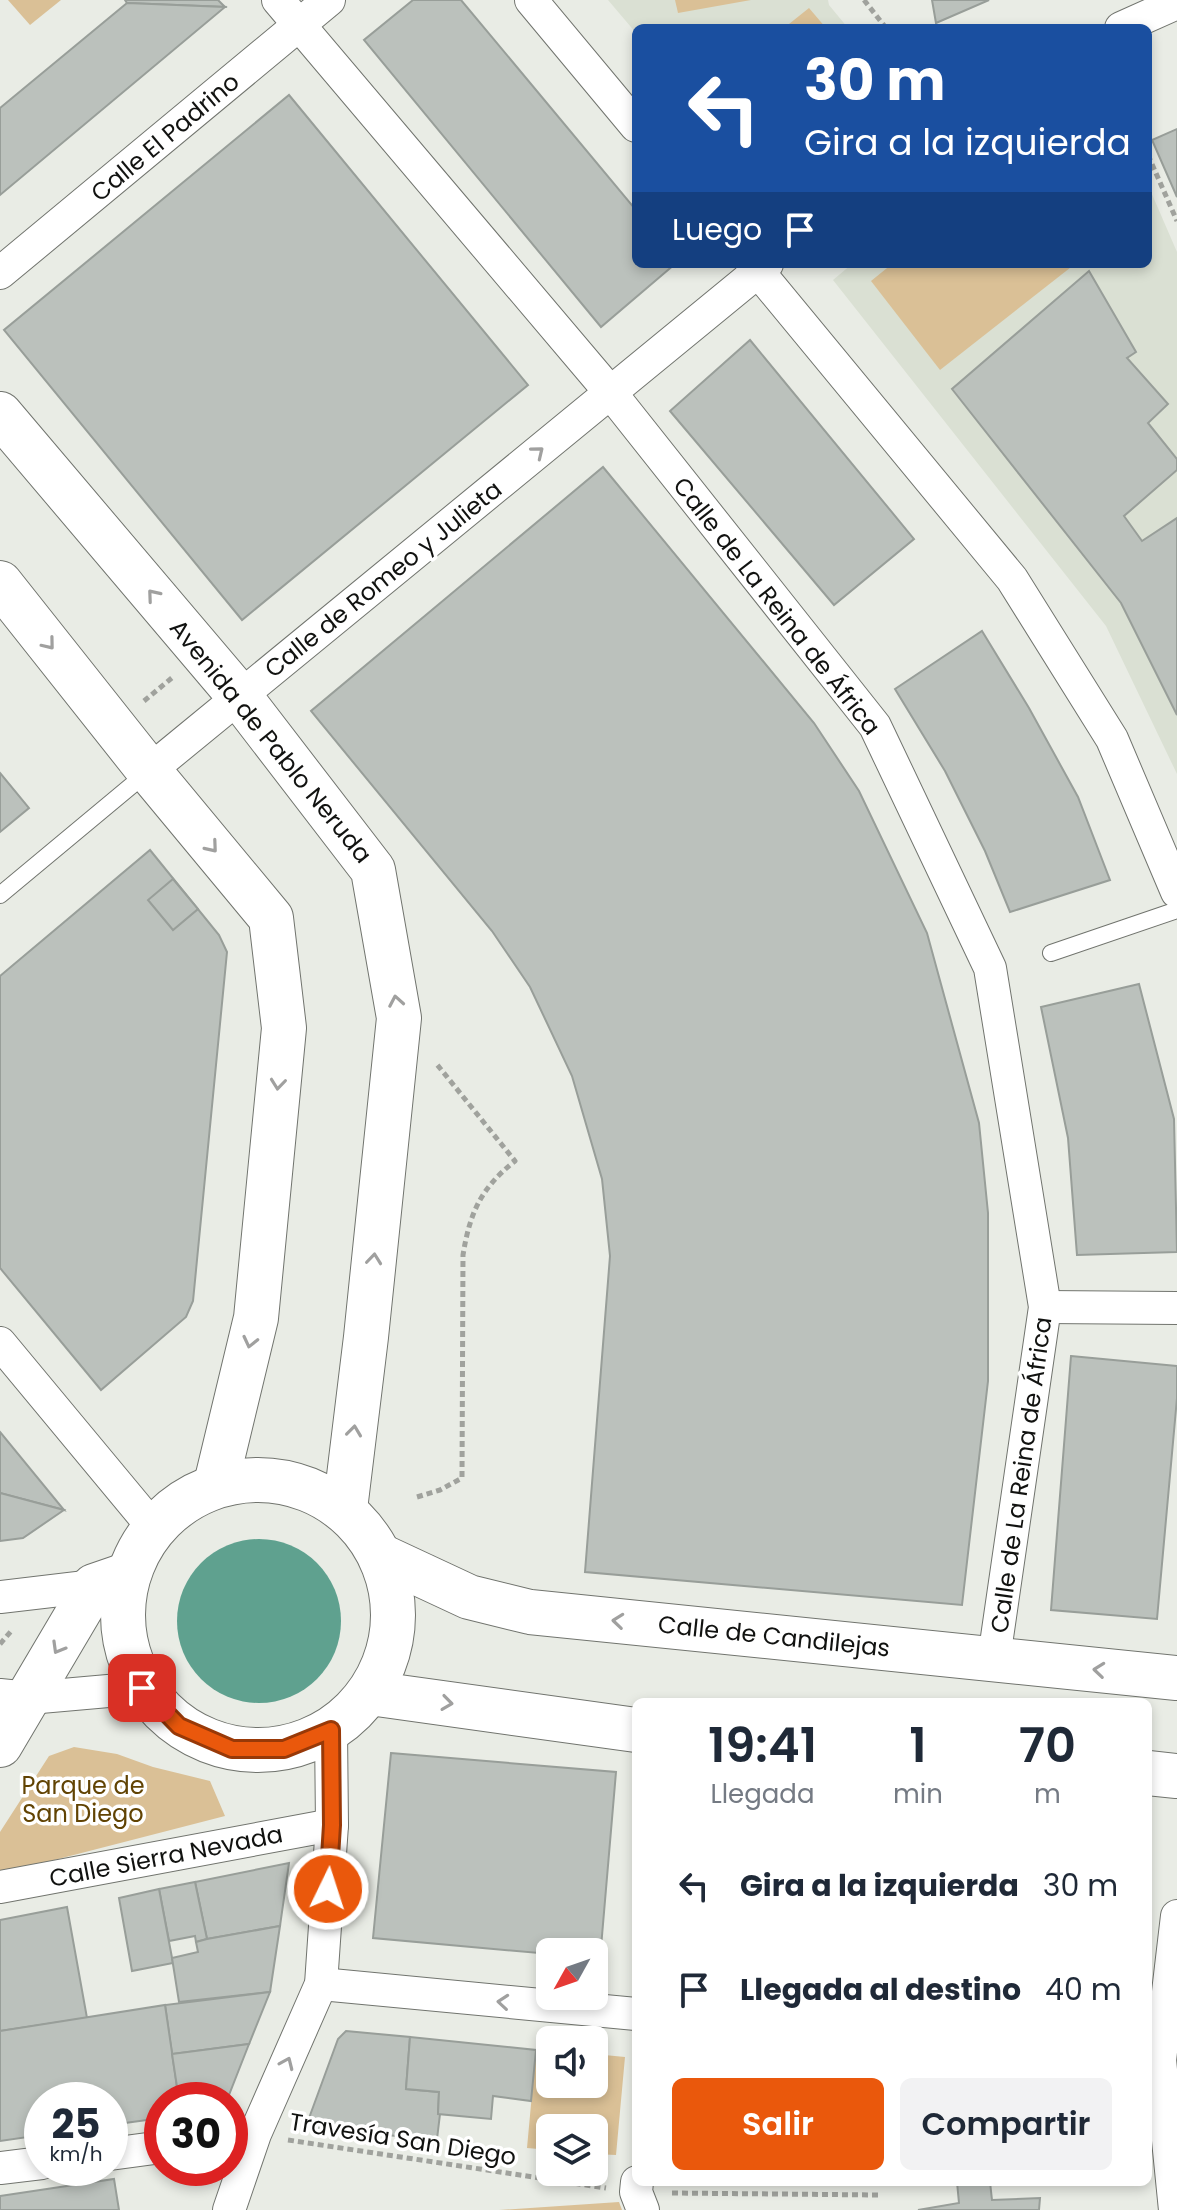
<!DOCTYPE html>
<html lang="es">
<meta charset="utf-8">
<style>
body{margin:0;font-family:Poppins,sans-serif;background:#f2f2f3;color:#1f2937;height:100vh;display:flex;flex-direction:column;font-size:30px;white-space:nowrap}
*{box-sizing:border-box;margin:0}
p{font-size:26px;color:#747a83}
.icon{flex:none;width:44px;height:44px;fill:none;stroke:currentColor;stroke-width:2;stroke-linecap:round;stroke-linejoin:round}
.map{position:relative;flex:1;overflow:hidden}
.panel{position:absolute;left:632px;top:1698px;width:520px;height:488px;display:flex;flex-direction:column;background:#fff;border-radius:12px;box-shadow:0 4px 12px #0003}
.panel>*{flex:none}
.hud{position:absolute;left:632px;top:24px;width:520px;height:244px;border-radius:12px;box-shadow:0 4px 12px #0003;background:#1a4fa0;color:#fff;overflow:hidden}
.needle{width:52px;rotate:230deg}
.tools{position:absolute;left:536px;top:1938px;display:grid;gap:16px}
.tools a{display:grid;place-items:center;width:72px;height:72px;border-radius:12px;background:#fff;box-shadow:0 4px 12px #0003;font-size:40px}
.speed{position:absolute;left:24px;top:2082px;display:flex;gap:16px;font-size:40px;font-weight:700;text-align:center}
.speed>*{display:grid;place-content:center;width:104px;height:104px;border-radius:50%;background:#fff;box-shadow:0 4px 12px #0003;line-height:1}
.speed small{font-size:20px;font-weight:400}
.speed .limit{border:12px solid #d22;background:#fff;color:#111}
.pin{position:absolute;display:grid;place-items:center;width:68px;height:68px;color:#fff;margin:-34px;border-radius:16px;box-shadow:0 4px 12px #0006}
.me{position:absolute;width:88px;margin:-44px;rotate:4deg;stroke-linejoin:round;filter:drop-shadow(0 0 6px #0008)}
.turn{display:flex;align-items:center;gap:28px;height:168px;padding:0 40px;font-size:36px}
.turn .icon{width:104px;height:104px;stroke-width:2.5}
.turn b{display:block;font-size:56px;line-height:68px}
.then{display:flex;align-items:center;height:76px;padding:0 40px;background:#0003;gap:16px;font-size:30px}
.eta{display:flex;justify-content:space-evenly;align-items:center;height:136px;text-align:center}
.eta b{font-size:48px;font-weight:600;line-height:56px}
.primary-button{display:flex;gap:16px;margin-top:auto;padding:16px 40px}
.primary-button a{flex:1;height:92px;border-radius:12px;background:#ea580c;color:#fff;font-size:32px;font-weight:600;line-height:92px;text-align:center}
.primary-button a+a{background:#f2f2f3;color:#1f2937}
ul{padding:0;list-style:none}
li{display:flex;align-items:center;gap:24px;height:104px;padding:0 40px}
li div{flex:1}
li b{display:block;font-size:30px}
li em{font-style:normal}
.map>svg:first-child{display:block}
.built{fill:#dae0d3}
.green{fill:#dac096}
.water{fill:#5fa18f}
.building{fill:#bbc1bc;stroke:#989e99;stroke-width:2}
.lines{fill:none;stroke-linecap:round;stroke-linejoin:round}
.lane-casing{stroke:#71746e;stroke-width:18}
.street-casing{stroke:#71746e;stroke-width:34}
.secondary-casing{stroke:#71746e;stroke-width:46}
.path{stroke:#a0a29d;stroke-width:5;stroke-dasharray:6 4;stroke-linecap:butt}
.lane{stroke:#fff;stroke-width:16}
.street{stroke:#fff;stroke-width:32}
.secondary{stroke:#fff;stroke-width:44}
.oneway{stroke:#a0a09f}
.route-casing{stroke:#983908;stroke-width:20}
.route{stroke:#ea580c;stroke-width:14}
.labels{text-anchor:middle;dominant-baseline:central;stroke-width:7;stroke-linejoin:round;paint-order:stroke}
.street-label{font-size:24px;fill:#111210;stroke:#fff}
.park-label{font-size:24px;fill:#614303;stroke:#fff}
</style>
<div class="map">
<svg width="1177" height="2210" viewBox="0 0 1177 2210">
<rect width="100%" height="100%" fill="#e9ece5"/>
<g class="built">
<polygon points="608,0 828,0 829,5 848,28 636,28 636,33"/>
<polygon points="1148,185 1177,252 1177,774 1106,626 833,280 852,264 1148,264"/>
</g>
<g class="green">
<polygon points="8,0 61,0 30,25"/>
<polygon points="675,0 751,0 678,13"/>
<polygon points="809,8 826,28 784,28"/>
<polygon points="892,264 1075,264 940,370 871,281"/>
<polygon points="74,1747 117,1754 153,1767 210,1781 225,1816 0,1874 0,1832 49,1756"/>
<polygon points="536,2050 550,2051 550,2084 594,2084 594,2054 625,2057 616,2155 594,2154 594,2128 550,2128 550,2150 527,2148"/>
<polygon points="619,2202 622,2210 499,2210"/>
</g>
<circle class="water" cx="259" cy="1621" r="82"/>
<g class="building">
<polygon points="125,0 218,0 225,7 127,3"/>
<polygon points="413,0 461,0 636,210 636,264 675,264 601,327 364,40"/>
<polygon points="932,0 989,0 936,23"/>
<polygon points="127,3 225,7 0,195 0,108"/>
<polygon points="289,95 528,385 242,620 4,330"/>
<polygon points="1177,129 1177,197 1152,140"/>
<polygon points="1089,271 1136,352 1127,358 1168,404 1148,423 1177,459 1177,470 1124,516 1142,541 1177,518 1177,715 1121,603 952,389"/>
<polygon points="750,340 914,539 834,605 670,411"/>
<polygon points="603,467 814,723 859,791 927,933 979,1123 988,1213 988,1381 962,1605 585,1572 610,1256 602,1179 572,1076 530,987 492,931 311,711"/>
<polygon points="982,631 1029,708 1078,797 1110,880 1010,912 985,851 945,771 895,689"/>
<polygon points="0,773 29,808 0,832"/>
<polygon points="150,850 219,935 227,952 193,1301 186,1317 101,1390 0,1268 0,976"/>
<polygon points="173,879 198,909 173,930 148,900"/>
<polygon points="1139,984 1174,1119 1177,1252 1077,1255 1068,1138 1041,1007"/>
<polygon points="1071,1356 1177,1366 1177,1398 1157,1619 1051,1610"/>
<polygon points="0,1432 64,1510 0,1493"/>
<polygon points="0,1493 64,1510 23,1538 0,1541"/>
<polygon points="391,1753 616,1772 600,1959 594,1958 594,1952 550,1952 550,1954 373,1938"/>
<polygon points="289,1863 280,1926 207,1939 195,1882"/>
<polygon points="195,1882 207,1939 196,1942 195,1936 169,1941 159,1889"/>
<polygon points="159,1889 173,1963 132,1971 119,1898"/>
<polygon points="67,1907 87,2018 0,2031 0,1920"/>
<polygon points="280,1926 270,1992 179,2002 172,1958 198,1952 196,1942 207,1939"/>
<polygon points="270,1992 249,2044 172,2054 165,2005"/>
<polygon points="165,2005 179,2100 162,2100 162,2118 110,2125 110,2100 42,2100 42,2135 0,2141 0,2031"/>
<polygon points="346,2031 410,2037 406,2089 439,2092 438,2114 440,2114 437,2139 305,2129 338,2039"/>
<polygon points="410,2037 536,2050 531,2101 493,2096 491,2119 438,2114 439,2092 406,2089"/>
<polygon points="249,2044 227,2100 179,2100 172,2054"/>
<polygon points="114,2179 119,2210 0,2210 0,2196"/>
<polygon points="957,2182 990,2182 992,2200 1040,2198 1039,2210 918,2210 959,2203"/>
</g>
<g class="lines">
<g class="lane-casing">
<g id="lane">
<polyline points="0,895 149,771"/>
<polyline points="1051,953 1177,910"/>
</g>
</g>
<g class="street-casing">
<g id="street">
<polyline points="278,0 610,392 875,726 990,968 1045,1307 994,1658"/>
<polyline points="531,0 636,126"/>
<polyline points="1121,28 1177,3"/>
<polyline points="752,264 1012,579 1112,739 1177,892"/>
<polyline points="0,273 329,0"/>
<polyline points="149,771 767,264"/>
<polyline points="1045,1307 1177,1308"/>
<polyline points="0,1343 152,1526"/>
<polyline points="0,1597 94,1586"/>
<polyline points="0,1695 29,1698 142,1688"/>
<polyline points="0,1887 332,1825"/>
<polyline points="321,1984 636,2014"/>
<polyline points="110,2154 162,2147"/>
<polyline points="0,2168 42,2163"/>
<polyline points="637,2182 636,2192 643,2210"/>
<polyline points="229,2210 255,2134 321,1984 332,1825 331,1730"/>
<polyline points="1175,2210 1160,2060 1177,1916"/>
</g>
</g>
<g class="secondary-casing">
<g id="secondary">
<polyline points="0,414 240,697 373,870 399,1018 366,1337 345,1509"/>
<polyline points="0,583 149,771 271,918 284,1028 256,1318 216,1484"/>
<circle cx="258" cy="1615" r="135"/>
<polyline points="381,1556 469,1597 530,1612 1177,1678"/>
<polyline points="370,1693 636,1730"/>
<polyline points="0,1745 94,1586 126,1575"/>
<polyline points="1148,1773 1177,1776"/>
</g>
</g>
<g class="path">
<polyline points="864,0 886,28"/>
<polyline points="1148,155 1177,221"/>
<polyline points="144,701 173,677"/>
<path d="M417,1497l23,-7 22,-12 1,-223c7,-43 18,-67 52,-94l-80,-99"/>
<polyline points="0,1644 13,1629"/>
<polyline points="288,2140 606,2188"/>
<polyline points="672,2193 881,2195"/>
</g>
<use href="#lane" class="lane"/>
<use href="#street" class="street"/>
<use href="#secondary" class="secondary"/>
</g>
<defs><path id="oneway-chevron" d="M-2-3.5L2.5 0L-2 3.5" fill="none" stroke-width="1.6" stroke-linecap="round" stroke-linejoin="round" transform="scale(2)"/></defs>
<g class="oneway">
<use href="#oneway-chevron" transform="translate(538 452) rotate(-39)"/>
<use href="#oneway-chevron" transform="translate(153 595) rotate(-130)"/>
<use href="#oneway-chevron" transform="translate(49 644) rotate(51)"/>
<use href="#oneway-chevron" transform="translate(212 847) rotate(50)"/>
<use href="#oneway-chevron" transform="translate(396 1001) rotate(-100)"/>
<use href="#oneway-chevron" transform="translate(278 1084) rotate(96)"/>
<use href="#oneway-chevron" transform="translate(374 1259) rotate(-84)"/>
<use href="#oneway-chevron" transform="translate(250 1342) rotate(103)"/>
<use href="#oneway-chevron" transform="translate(354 1431) rotate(-83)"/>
<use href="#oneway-chevron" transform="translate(618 1621) rotate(-174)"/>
<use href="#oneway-chevron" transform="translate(58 1648) rotate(120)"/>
<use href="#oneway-chevron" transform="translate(1099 1670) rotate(-174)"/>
<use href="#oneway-chevron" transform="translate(447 1703) rotate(8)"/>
<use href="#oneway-chevron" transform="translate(503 2002) rotate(-175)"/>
<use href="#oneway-chevron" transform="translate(287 2063) rotate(-66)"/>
</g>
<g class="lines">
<g class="route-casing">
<polyline id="route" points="142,1688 179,1726 232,1749 284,1749 331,1730 332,1825 328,1889"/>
</g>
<use href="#route" class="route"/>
</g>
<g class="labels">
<g class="street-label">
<text transform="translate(165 137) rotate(-40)">Calle El Padrino</text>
<text transform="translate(383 579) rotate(-39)">Calle de Romeo y Julieta</text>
<text transform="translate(777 606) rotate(52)">Calle de La Reina de África</text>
<text transform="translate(271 741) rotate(51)">Avenida de Pablo Neruda</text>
<text transform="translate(1021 1475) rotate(-82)">Calle de La Reina de África</text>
<text transform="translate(774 1636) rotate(6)">Calle de Candilejas</text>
<text transform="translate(166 1856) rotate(-11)">Calle Sierra Nevada</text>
<text transform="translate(403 2139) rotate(9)">Travesía San Diego</text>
</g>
<g class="park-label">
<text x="83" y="1785">Parque de<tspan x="83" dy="28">San Diego</tspan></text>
</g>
</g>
</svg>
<div class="tools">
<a><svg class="needle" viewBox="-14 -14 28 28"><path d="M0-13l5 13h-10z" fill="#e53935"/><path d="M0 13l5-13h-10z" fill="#747a83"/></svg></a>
<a><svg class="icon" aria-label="sound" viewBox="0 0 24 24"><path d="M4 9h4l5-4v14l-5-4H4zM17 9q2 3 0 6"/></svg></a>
<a><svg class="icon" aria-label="layers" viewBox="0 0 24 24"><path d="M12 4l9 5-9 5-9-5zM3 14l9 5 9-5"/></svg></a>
</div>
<div class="speed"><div>25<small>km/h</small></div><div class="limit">30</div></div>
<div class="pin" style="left:142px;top:1688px;background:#d93025"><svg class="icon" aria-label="arrive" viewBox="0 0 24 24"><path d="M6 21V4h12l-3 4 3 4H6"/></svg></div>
<svg class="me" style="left:328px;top:1889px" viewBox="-20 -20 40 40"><circle r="17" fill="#ea580c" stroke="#fff" stroke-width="3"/><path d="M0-11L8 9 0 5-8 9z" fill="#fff"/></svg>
<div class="hud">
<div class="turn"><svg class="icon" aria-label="left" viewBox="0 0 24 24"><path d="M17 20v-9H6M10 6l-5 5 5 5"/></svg><div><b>30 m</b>Gira a la izquierda</div></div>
<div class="then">Luego<svg class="icon" aria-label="arrive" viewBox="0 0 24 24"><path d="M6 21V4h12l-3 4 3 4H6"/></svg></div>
</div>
<section class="panel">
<div class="eta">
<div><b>19:41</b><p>Llegada</p></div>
<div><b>1</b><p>min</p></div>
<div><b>70</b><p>m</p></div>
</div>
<ul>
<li><svg class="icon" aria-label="left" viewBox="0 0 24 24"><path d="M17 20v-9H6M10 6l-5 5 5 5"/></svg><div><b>Gira a la izquierda</b></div><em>30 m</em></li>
<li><svg class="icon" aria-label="arrive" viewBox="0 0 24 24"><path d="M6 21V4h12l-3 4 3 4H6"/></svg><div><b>Llegada al destino</b></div><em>40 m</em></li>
</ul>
<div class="primary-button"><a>Salir</a><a>Compartir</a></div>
</section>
</div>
